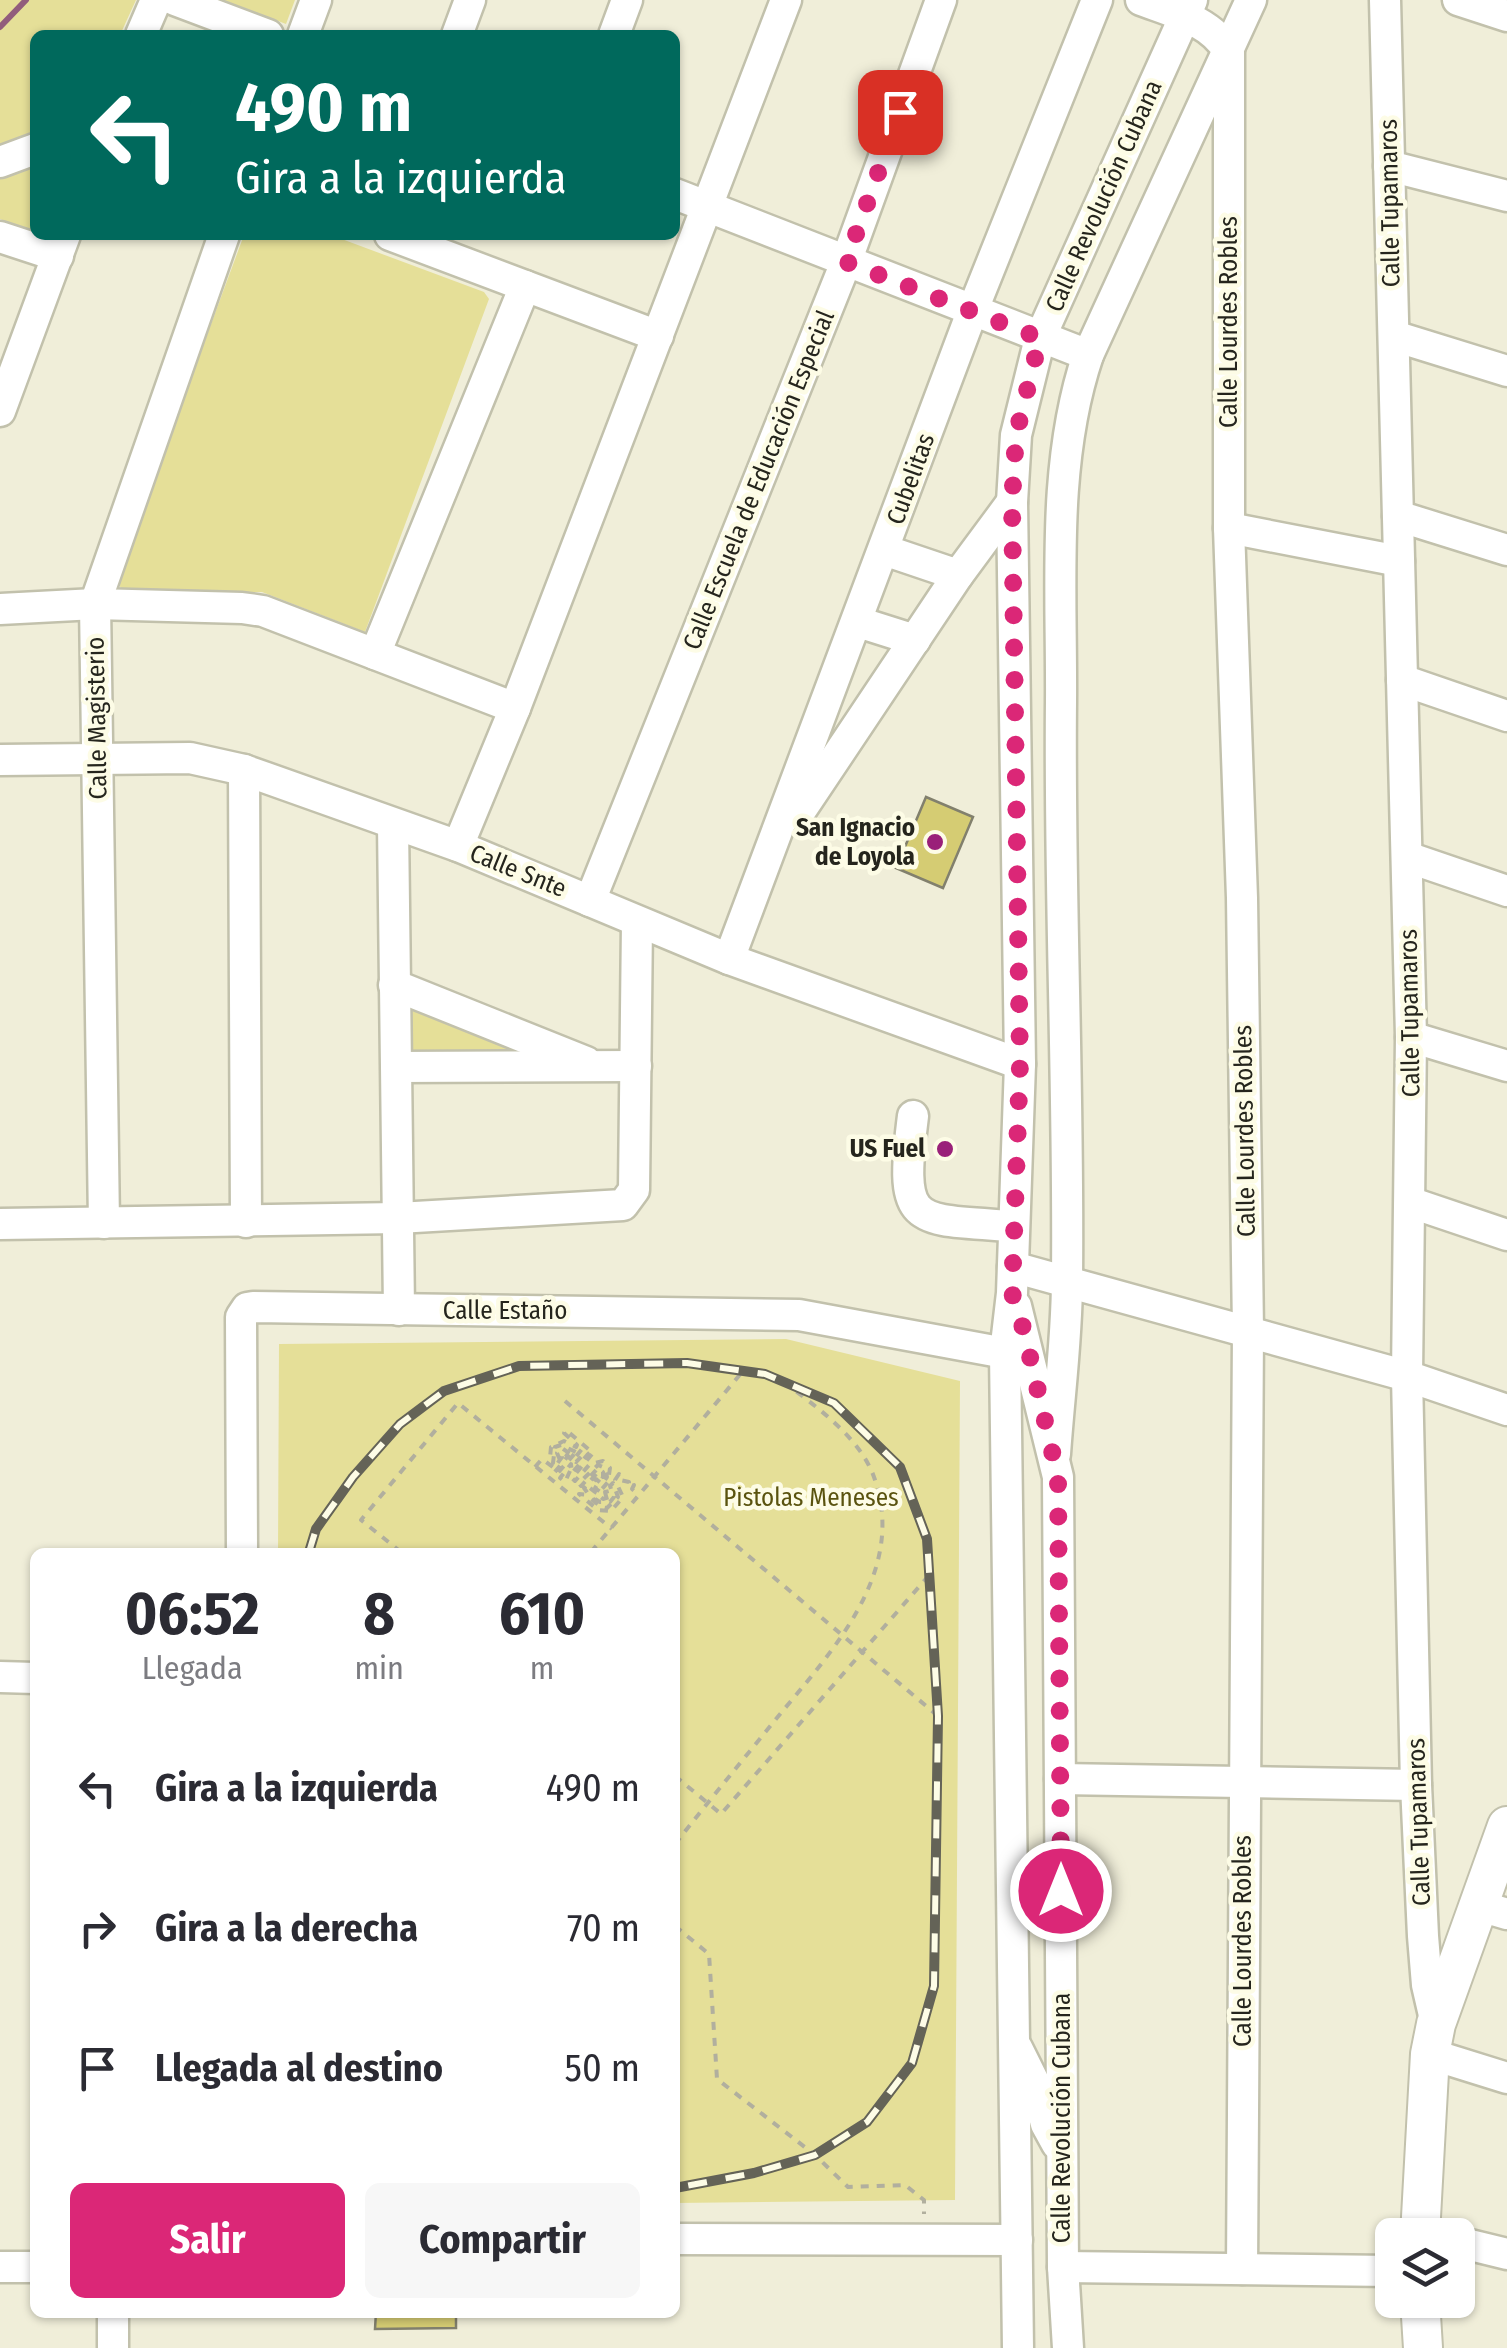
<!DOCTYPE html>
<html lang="es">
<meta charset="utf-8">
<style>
body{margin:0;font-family:"Fira Sans Condensed",sans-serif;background:#f7f7f7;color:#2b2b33;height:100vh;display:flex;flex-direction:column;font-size:38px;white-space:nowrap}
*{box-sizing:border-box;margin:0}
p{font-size:32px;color:#7c7c81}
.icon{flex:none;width:55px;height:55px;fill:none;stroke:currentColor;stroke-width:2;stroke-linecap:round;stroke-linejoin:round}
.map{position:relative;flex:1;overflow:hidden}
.details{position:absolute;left:30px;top:1548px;width:650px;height:770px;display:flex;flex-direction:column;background:#fff;border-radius:15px;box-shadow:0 2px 8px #0004}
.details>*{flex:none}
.guide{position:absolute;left:30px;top:30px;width:650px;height:210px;border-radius:15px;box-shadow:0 2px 8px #0004;background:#00695c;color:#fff;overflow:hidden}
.buttons{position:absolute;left:1375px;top:2218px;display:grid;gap:20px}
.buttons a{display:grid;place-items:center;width:100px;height:100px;border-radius:15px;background:#fff;box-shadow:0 2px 8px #0004;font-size:50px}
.pin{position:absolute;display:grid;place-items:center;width:85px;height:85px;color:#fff;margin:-42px;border-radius:20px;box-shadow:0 5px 15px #0006}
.me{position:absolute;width:110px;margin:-55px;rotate:0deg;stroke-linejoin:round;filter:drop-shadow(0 0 8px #0008)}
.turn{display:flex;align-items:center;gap:35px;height:210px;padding:0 40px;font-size:45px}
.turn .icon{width:130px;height:130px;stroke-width:2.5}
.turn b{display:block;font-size:70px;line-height:85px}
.eta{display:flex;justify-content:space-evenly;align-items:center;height:170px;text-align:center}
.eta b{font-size:60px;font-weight:700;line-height:70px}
.action{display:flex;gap:20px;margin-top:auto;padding:20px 40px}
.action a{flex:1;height:115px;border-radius:15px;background:#db2777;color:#fff;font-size:40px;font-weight:700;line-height:115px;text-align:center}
.action a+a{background:#f7f7f7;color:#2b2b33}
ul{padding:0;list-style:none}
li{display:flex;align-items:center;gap:30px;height:140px;padding:0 40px}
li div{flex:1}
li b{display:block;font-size:38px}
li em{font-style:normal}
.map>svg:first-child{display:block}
.green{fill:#e5df98}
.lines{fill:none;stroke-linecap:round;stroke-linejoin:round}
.stream{stroke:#925d7c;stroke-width:6}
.building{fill:#d5cc73;stroke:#82806d;stroke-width:2.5}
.minor-casing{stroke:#c2c1ac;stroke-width:35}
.major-casing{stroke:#c2c1ac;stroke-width:42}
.path{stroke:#b1af9e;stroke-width:4;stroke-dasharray:8 8;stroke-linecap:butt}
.minor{stroke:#fff;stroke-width:30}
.major{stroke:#fff;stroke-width:38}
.rail-casing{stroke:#646357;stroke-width:10}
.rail{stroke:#fdfce6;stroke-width:6;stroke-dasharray:19;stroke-linecap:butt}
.route{stroke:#db2777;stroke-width:18;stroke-dasharray:0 32.4}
.poi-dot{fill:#9a2079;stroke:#fdfce6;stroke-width:4}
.labels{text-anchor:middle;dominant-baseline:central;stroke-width:9;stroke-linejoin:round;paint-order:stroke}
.street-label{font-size:25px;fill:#25251d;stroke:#fdfce6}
.poi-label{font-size:25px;font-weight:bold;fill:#25251d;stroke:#fdfce6;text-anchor:end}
.park-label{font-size:25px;fill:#5a530f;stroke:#fdfce6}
</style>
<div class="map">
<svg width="1507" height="2348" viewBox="0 0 1507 2348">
<rect width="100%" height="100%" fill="#f0eed9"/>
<g class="green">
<polygon points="0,0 136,0 120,35 35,35 35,134 0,146"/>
<polygon points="223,0 295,0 286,24"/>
<polygon points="35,162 35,235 50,235 39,237 0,219 0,177"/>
<polygon points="244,235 331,235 484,292 489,299 365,632 262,592 124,592 116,581"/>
<polygon points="410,1007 545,1054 410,1052"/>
<polygon points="786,1339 960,1381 955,2200 675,2203 675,1552 278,1552 279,1344"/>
</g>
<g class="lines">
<polyline class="stream" points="0,27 26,0"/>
</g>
<g class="building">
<polygon points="926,797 973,817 943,888 896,868"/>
<polygon points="376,2312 456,2312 456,2328 375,2329"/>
</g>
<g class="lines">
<g class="minor-casing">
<g id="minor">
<polyline points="175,0 268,35"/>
<path d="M1141,0c32,12 70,21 88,52v476l13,370 6,433 -6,938"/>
<polyline points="1385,0 1411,1037 1407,1376 1416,1785 1423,1936 1427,1985 1436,2024"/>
<polyline points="1458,0 1507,16"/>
<polyline points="141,35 156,0"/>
<polyline points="303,35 316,0"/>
<polyline points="457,35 470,0"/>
<polyline points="614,35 627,0"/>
<polyline points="0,162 35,149"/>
<polyline points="1389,166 1507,196"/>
<polyline points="675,194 1088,355 1251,0"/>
<polyline points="390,235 658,336"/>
<polyline points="0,237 58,256"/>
<polyline points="1394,336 1507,371"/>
<polyline points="0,411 65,235"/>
<polyline points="1398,516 1507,550"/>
<polyline points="1229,528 1399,561"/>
<polyline points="884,550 958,575"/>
<polyline points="0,609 95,604 242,608 263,611 515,708"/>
<polyline points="858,622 915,640"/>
<polyline points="375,654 525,286"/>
<polyline points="1402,680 1507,716"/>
<polyline points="0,760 190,758 244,770 458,846 729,959 1020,1064"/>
<polyline points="244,770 246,1222"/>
<polyline points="799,813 958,575 1012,502"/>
<polyline points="393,824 399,1310"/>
<polyline points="458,846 515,708 786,0"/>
<polyline points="1407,857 1507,891"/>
<polyline points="590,901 846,262 941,0"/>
<polyline points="729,959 972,312 1097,0"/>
<polyline points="394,985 586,1062"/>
<polyline points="1411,1037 1507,1066"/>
<polyline points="397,1067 636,1066"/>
<path d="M913,1116c-14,111 -2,103 100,110"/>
<polyline points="1412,1203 1507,1235"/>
<polyline points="104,1223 95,604 224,235"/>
<polyline points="0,1224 398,1218 623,1205 634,1190 637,922"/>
<polyline points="1013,1267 1407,1376 1507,1410"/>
<polyline points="1016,1306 1058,1477 1063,2267 1068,2348"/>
<path d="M1055,1454c4,-58 12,-116 12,-174 2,-193 -8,-386 -6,-578 1,-114 -10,-238 27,-347"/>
<polyline points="242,1552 241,1317 247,1308 253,1307 799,1315 1005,1353"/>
<polyline points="0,1677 35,1678"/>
<polyline points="1060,1779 1416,1785"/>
<polyline points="1480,1906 1507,1914"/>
<polyline points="1017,2048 1036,2086 1046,2124 1057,2144"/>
<polyline points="1430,2054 1507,2078"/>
<polyline points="675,2239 1017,2240"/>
<polyline points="1458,2242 1507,2254"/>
<polyline points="0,2267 35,2267"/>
<polyline points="1063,2267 1392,2271"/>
<polyline points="113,2348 113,2312"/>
<polyline points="1018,2348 1005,1353 1012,1293 1020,1064 1012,502 1016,435 1040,338 1192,0"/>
</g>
</g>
<g class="major-casing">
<g id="major">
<polyline points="1420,2235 1430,2054 1436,2024 1507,1826"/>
<polyline points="1420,2300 1423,2348"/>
</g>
</g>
<g class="path">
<polyline points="565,1401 938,1716"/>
<polyline points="560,1460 557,1453 562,1448 573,1456"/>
<polyline points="535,1467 542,1459 554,1468 562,1457 562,1452 568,1456 554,1473 556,1475 576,1452"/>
<polyline points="570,1471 565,1482 560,1478 571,1464 572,1473 588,1454 586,1452 576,1462 573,1460 582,1449 576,1452 561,1445 555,1447 553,1463 550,1458 551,1447 564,1441 576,1447 577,1445 564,1433 566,1430 593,1453 572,1478 575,1481 590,1464 603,1461 610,1468 608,1482 602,1489 597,1485 595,1488 606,1496 605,1492 609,1491 610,1497 603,1499 598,1495 595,1499 600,1502 610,1502 614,1497 610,1486 613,1483 618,1497 607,1508 601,1507 590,1498 595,1492 590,1488 596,1479 602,1484 607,1477 605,1468 598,1465 579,1483 581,1486 598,1468 603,1472 603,1477 598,1472 584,1488 589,1495 579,1494 598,1510 611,1511 623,1497 615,1480 619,1474 620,1480 629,1482 629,1487 634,1485 632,1489 639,1495"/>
<polyline points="401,1552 361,1520 458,1403 612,1529"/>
<polyline points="591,1552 743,1371"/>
<polyline points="675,1776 721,1814 931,1573"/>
<path d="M675,1844c33,-42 67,-83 101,-125 56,-68 132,-147 98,-242 -14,-39 -57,-70 -89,-94"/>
<polyline points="675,1926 709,1954 717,2079 815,2155 848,2187 905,2185 924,2200 924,2214"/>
</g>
<use href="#minor" class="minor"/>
<use href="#major" class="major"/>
<g class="rail-casing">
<polyline id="rail" points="309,1552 316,1529 353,1477 400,1424 444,1391 519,1366 687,1363 765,1374 834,1403 900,1467 927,1539 938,1716 934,1986 912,2063 867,2122 815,2155 754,2173 675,2188"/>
</g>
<use href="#rail" class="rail"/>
</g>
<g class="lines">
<polyline class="route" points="900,112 846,262 1040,338 1016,435 1012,502 1020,1064 1012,1293 1024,1331 1058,1477 1061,1891"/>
</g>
<g class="poi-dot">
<circle cx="935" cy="842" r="10"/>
<circle cx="945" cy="1149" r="10"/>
</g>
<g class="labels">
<g class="street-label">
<text transform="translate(1104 196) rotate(-66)">Calle Revolución Cubana</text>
<text transform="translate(1390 203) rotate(-91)">Calle Tupamaros</text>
<text transform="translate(1229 322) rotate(-90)">Calle Lourdes Robles</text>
<text transform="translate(911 479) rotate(-70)">Cubelitas</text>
<text transform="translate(759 480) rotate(-68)">Calle Escuela de Educación Especial</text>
<text transform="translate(97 718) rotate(-91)">Calle Magisterio</text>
<text transform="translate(518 871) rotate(22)">Calle Snte</text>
<text transform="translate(1410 1013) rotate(-91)">Calle Tupamaros</text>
<text transform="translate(1245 1131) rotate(-91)">Calle Lourdes Robles</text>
<text x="505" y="1311">Calle Estaño</text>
<text transform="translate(1419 1822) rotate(-92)">Calle Tupamaros</text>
<text transform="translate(1243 1941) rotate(-90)">Calle Lourdes Robles</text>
<text transform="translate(1062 2118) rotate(-90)">Calle Revolución Cubana</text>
</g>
<g class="poi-label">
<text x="915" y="828">San Ignacio<tspan x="915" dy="29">de Loyola</tspan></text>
<text x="925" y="1149">US Fuel</text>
</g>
<g class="park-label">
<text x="811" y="1498">Pistolas Meneses</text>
</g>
</g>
</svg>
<div class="buttons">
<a><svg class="icon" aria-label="layers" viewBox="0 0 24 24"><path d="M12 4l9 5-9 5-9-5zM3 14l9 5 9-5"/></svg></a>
</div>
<div class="pin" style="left:900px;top:112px;background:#d93025"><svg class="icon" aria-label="arrive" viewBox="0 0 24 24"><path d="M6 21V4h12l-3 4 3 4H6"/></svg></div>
<svg class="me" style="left:1061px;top:1891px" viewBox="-20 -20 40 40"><circle r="17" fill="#db2777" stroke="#fff" stroke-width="3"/><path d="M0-11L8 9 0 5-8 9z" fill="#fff"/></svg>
<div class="guide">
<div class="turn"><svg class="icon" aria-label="left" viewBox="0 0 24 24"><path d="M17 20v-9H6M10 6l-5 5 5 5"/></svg><div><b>490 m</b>Gira a la izquierda</div></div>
</div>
<section class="details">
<div class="eta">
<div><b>06:52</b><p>Llegada</p></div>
<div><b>8</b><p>min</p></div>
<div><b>610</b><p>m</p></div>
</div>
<ul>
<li><svg class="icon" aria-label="left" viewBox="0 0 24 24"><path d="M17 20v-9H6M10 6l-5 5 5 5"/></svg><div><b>Gira a la izquierda</b></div><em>490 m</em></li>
<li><svg class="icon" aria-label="right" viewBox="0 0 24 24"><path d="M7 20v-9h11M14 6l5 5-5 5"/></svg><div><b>Gira a la derecha</b></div><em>70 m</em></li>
<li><svg class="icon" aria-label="arrive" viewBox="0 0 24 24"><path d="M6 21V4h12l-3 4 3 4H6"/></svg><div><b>Llegada al destino</b></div><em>50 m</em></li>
</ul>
<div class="action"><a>Salir</a><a>Compartir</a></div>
</section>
</div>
